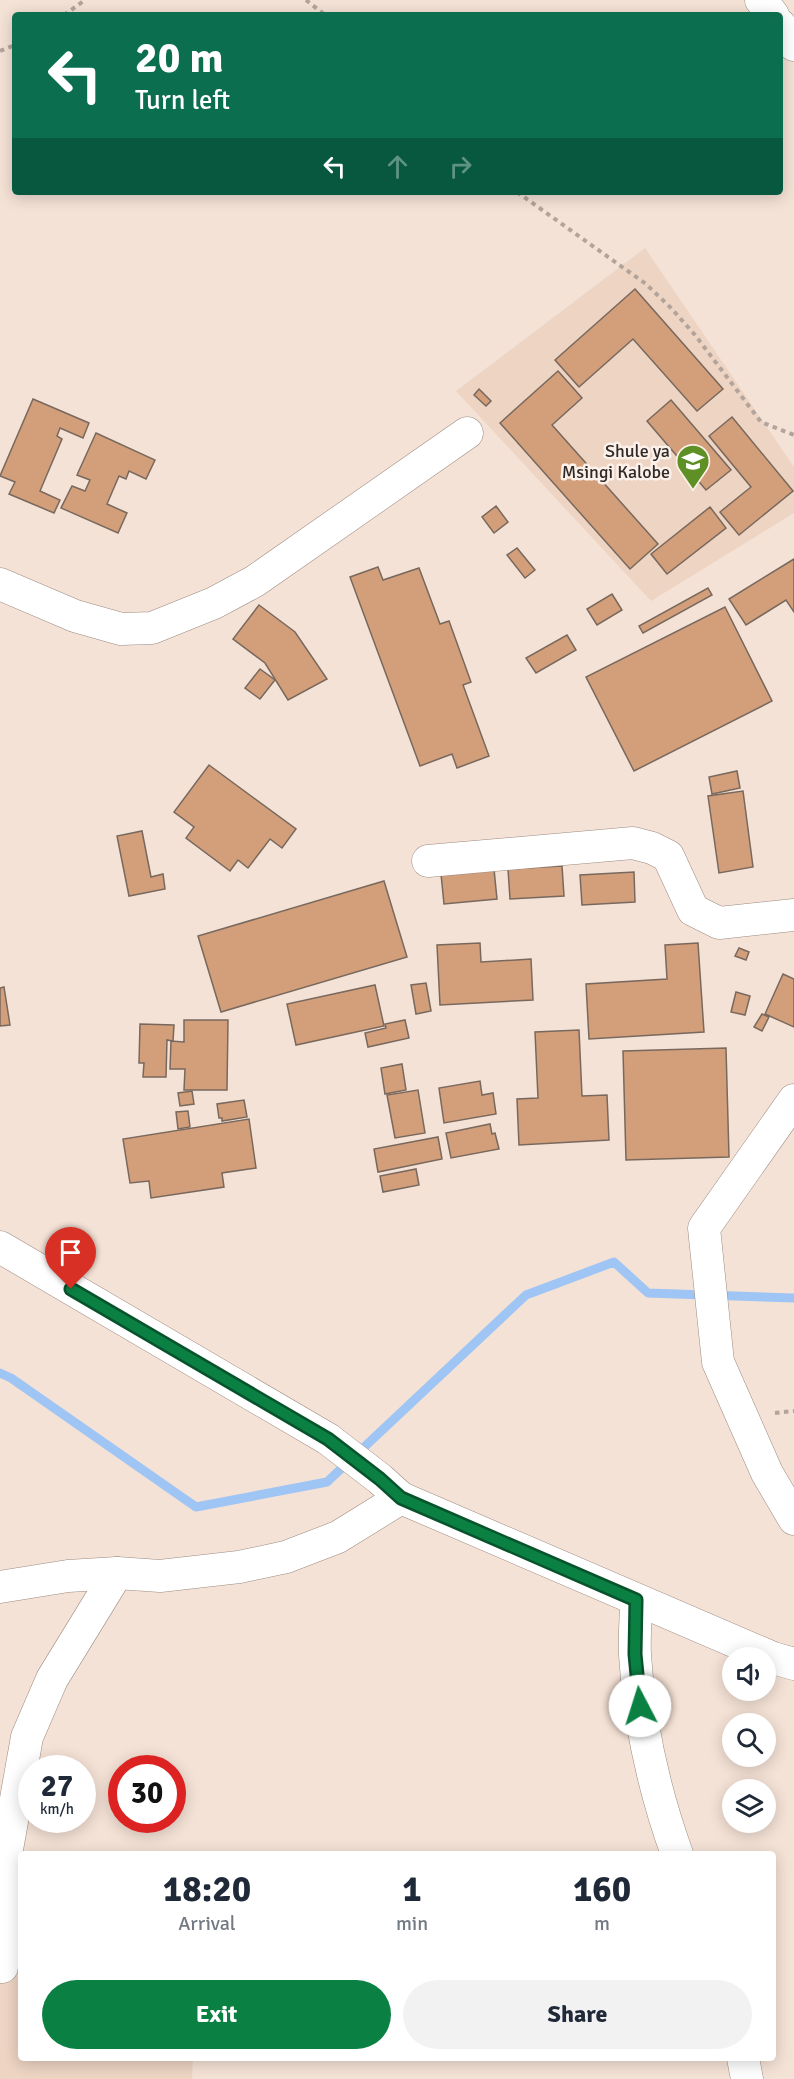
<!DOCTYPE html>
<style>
body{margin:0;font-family:Signika,sans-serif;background:#f2f2f3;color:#1f2937;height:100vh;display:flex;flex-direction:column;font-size:22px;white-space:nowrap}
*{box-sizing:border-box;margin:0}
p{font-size:20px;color:#747a83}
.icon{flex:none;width:33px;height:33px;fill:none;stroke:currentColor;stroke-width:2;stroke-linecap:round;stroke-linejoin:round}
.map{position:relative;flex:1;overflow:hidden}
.details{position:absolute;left:18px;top:1851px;width:758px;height:210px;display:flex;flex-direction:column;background:#fff;border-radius:6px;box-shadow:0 3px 15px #0003}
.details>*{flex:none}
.top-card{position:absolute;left:12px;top:12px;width:771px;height:183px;border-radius:6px;box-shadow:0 3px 15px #0003;background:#0b6e4f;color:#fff;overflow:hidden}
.tools{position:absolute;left:722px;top:1647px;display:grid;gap:12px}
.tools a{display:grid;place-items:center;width:54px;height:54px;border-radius:50%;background:#fff;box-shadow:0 3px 15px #0003;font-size:30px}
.speed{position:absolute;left:18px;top:1755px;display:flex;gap:12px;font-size:30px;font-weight:700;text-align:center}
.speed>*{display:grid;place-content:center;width:78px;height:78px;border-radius:50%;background:#fff;box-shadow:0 3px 15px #0003;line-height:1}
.speed small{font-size:15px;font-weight:400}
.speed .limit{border:9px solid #d22;background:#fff;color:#111}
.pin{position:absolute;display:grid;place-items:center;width:51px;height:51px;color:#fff;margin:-62px -26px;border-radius:50% 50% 50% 0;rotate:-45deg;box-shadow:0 0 6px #0007}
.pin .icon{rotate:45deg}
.me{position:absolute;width:66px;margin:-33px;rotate:355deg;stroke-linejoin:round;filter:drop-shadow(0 0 4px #0008)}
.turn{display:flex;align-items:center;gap:21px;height:126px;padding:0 24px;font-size:27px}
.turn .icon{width:78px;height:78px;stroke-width:2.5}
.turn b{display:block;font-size:42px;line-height:51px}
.lanes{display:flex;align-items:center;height:57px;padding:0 24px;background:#0003;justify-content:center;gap:30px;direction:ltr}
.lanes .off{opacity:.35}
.eta{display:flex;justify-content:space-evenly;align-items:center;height:102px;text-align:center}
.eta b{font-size:36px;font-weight:800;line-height:42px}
.primary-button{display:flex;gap:12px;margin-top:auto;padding:12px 24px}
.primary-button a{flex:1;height:69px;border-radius:36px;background:#0b8043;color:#fff;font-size:24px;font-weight:800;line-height:69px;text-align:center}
.primary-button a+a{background:#f2f2f3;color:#1f2937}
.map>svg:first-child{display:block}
.built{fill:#edd4c3}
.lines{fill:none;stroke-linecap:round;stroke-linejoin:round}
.stream{stroke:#9ec5f4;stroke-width:9}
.building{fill:#d39f7b;stroke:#78685d;stroke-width:1.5}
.minor-casing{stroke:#9c8b80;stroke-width:33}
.path{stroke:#b3a49b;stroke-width:4;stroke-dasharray:4.5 4.5;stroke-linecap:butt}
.minor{stroke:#fff;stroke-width:32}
.route-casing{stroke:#07532c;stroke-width:15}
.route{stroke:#0b8043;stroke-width:10}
.labels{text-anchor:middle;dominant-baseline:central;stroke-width:5;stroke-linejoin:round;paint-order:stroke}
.poi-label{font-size:18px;fill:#302925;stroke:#fcf1ea;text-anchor:end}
</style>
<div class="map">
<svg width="794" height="2079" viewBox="0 0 794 2079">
<rect width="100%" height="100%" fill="#f5e2d6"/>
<g class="built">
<polygon points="645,248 794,467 794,513 651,601 456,391"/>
<polygon points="0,1878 21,1878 21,2058 193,2058 192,2079 0,2079"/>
</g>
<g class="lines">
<polyline class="stream" points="0,1373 11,1378 196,1507 327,1482 526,1295 614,1262 648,1293 794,1298"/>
</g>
<g class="building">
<polygon points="635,289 723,389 697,411 633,339 579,387 555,360"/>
<polygon points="558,371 582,398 552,425 658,544 630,569 500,423"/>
<polygon points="479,389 491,401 486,406 474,395"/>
<polygon points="33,399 89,423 83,438 60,428 57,436 62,439 40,491 60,500 54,513 9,494 15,482 0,476"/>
<polygon points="671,400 731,470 706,490 647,421"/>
<polygon points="732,417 793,491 739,535 720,512 751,487 709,436"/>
<polygon points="96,433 155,460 146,479 129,471 126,479 119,476 107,504 127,513 118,533 61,508 72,486 85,491 90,480 77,475"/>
<polygon points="496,506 508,522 494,533 482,517"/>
<polygon points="710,507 726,528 667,574 651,554"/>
<polygon points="517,548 535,570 525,578 507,555"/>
<polygon points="794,559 794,612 786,600 746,625 729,599"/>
<polygon points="378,567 383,580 419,568 440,624 449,621 471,682 463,685 489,756 457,768 452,754 420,766 350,577"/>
<polygon points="708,588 712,595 643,633 639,626"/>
<polygon points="612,594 622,610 597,625 587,609"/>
<polygon points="259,605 295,632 327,679 288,700 265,663 233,639"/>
<polygon points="725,607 772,701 634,771 586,677"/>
<polygon points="567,635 576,650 536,673 526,658"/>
<polygon points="260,669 275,680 260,699 245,688"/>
<polygon points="209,765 296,829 282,848 270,839 248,868 238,860 230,871 186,838 194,827 174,812"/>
<polygon points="737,771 740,788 712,794 709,777"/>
<polygon points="743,791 753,867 719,873 708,796"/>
<polygon points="142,831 151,877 163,874 165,889 129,896 117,836"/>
<polygon points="562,866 564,896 510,899 508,869"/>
<polygon points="494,869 497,899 444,904 441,874"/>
<polygon points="634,872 635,902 582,905 580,875"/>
<polygon points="384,881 407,957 221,1012 198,936"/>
<polygon points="480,943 481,962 531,959 533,1000 440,1005 437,945"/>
<polygon points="698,943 704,1032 589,1039 586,984 667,979 665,945"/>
<polygon points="739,948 749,952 746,960 735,956"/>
<polygon points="783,974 794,979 794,1027 765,1014"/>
<polygon points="426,983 431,1011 416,1014 411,985"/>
<polygon points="375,985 384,1026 296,1045 287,1004"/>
<polygon points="4,987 10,1025 0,1026 0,988"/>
<polygon points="736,992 750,996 745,1015 731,1012"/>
<polygon points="762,1014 769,1017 762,1031 754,1027"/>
<polygon points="184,1020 228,1020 227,1090 184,1090 185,1069 170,1069 171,1041 184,1042"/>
<polygon points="405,1020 409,1038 368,1047 365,1033 386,1028 385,1024"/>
<polygon points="140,1024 174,1025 173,1041 167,1040 166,1077 143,1077 144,1063 139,1063"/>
<polygon points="579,1030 582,1096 607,1095 609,1140 519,1145 517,1099 538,1098 535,1032"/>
<polygon points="726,1048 729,1157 626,1160 623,1051"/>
<polygon points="402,1064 406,1090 385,1094 381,1068"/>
<polygon points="480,1081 482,1095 493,1093 496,1114 444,1123 439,1088"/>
<polygon points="418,1090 425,1133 395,1138 387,1095"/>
<polygon points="192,1091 194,1104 180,1106 178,1093"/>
<polygon points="244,1100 247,1117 222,1121 222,1118 219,1118 217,1104"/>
<polygon points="188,1111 190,1127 178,1129 176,1112"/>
<polygon points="249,1119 256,1168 222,1173 224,1187 151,1198 149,1181 130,1183 123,1139"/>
<polygon points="490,1124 492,1134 495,1133 499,1149 451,1158 446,1133"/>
<polygon points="438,1137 442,1159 378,1172 374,1149"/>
<polygon points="416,1169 419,1185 383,1192 380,1176"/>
</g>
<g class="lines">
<g class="minor-casing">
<g id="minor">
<polyline points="761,0 773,15"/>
<polyline points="780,25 794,45"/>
<polyline points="0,584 75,616 121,629 152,628 214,603 255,581 467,433"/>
<polyline points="428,861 633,843 652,848 668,856 693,910 719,923 794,915"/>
<polyline points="794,1100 704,1228 718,1362 767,1473 794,1519"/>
<polyline points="0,1247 328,1439 380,1479 401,1498 773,1658 794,1664"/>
<polyline points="0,1587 68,1576 117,1573 160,1576 239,1567 286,1557 338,1537 401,1498"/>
<path d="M636,1600c0,18 -2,37 -1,55 4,68 19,135 42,199"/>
<polyline points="2,1967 6,1855 27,1737 52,1679 117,1573"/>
<polyline points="743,2058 747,2079"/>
</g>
</g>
<g class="path">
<polyline points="306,0 325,15"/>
<polyline points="64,15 85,0"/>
<polyline points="0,51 15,45"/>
<polyline points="517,192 646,284 671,308 695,335 761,422 794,435"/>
<polyline points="775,1413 794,1411"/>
</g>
<use href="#minor" class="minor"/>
</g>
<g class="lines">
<g class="route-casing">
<polyline id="route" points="71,1289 328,1439 380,1479 401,1498 636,1600 635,1654 640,1706"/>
</g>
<use href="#route" class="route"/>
</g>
<defs>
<g id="school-pin" transform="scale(1.725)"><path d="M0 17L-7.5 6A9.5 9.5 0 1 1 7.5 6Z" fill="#5f9026" stroke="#fcf1ea"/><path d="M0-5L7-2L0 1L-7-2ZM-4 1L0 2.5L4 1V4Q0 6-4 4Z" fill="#fff"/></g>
</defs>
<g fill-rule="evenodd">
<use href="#school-pin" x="693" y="461"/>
</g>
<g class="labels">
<g class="poi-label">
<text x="670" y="451">Shule ya<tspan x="670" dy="21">Msingi Kalobe</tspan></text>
</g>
</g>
</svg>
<div class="tools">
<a><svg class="icon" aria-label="sound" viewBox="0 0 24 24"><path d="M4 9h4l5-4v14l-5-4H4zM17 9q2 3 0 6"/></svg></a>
<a><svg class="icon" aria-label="search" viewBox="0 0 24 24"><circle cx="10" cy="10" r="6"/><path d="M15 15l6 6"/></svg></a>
<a><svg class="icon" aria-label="layers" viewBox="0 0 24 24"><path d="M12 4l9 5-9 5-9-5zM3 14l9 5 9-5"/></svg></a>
</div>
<div class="speed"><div>27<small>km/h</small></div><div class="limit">30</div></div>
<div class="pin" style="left:71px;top:1289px;background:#d93025"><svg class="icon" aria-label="arrive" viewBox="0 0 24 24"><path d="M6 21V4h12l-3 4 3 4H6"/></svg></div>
<svg class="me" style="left:640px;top:1706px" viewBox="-20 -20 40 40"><circle r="19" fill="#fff"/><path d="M0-13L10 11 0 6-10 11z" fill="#0b8043"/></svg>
<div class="top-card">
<div class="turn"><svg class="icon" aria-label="left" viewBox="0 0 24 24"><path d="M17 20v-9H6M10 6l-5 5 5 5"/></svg><div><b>20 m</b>Turn left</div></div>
<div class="lanes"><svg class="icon" aria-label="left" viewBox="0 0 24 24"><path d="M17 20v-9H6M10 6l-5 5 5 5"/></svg><svg class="icon off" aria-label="ahead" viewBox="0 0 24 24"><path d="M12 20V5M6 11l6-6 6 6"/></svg><svg class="icon off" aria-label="right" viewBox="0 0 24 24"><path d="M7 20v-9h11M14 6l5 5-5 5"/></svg></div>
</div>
<section class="details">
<div class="eta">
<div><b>18:20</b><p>Arrival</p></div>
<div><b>1</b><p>min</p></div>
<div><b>160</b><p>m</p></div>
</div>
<div class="primary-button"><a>Exit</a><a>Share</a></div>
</section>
</div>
